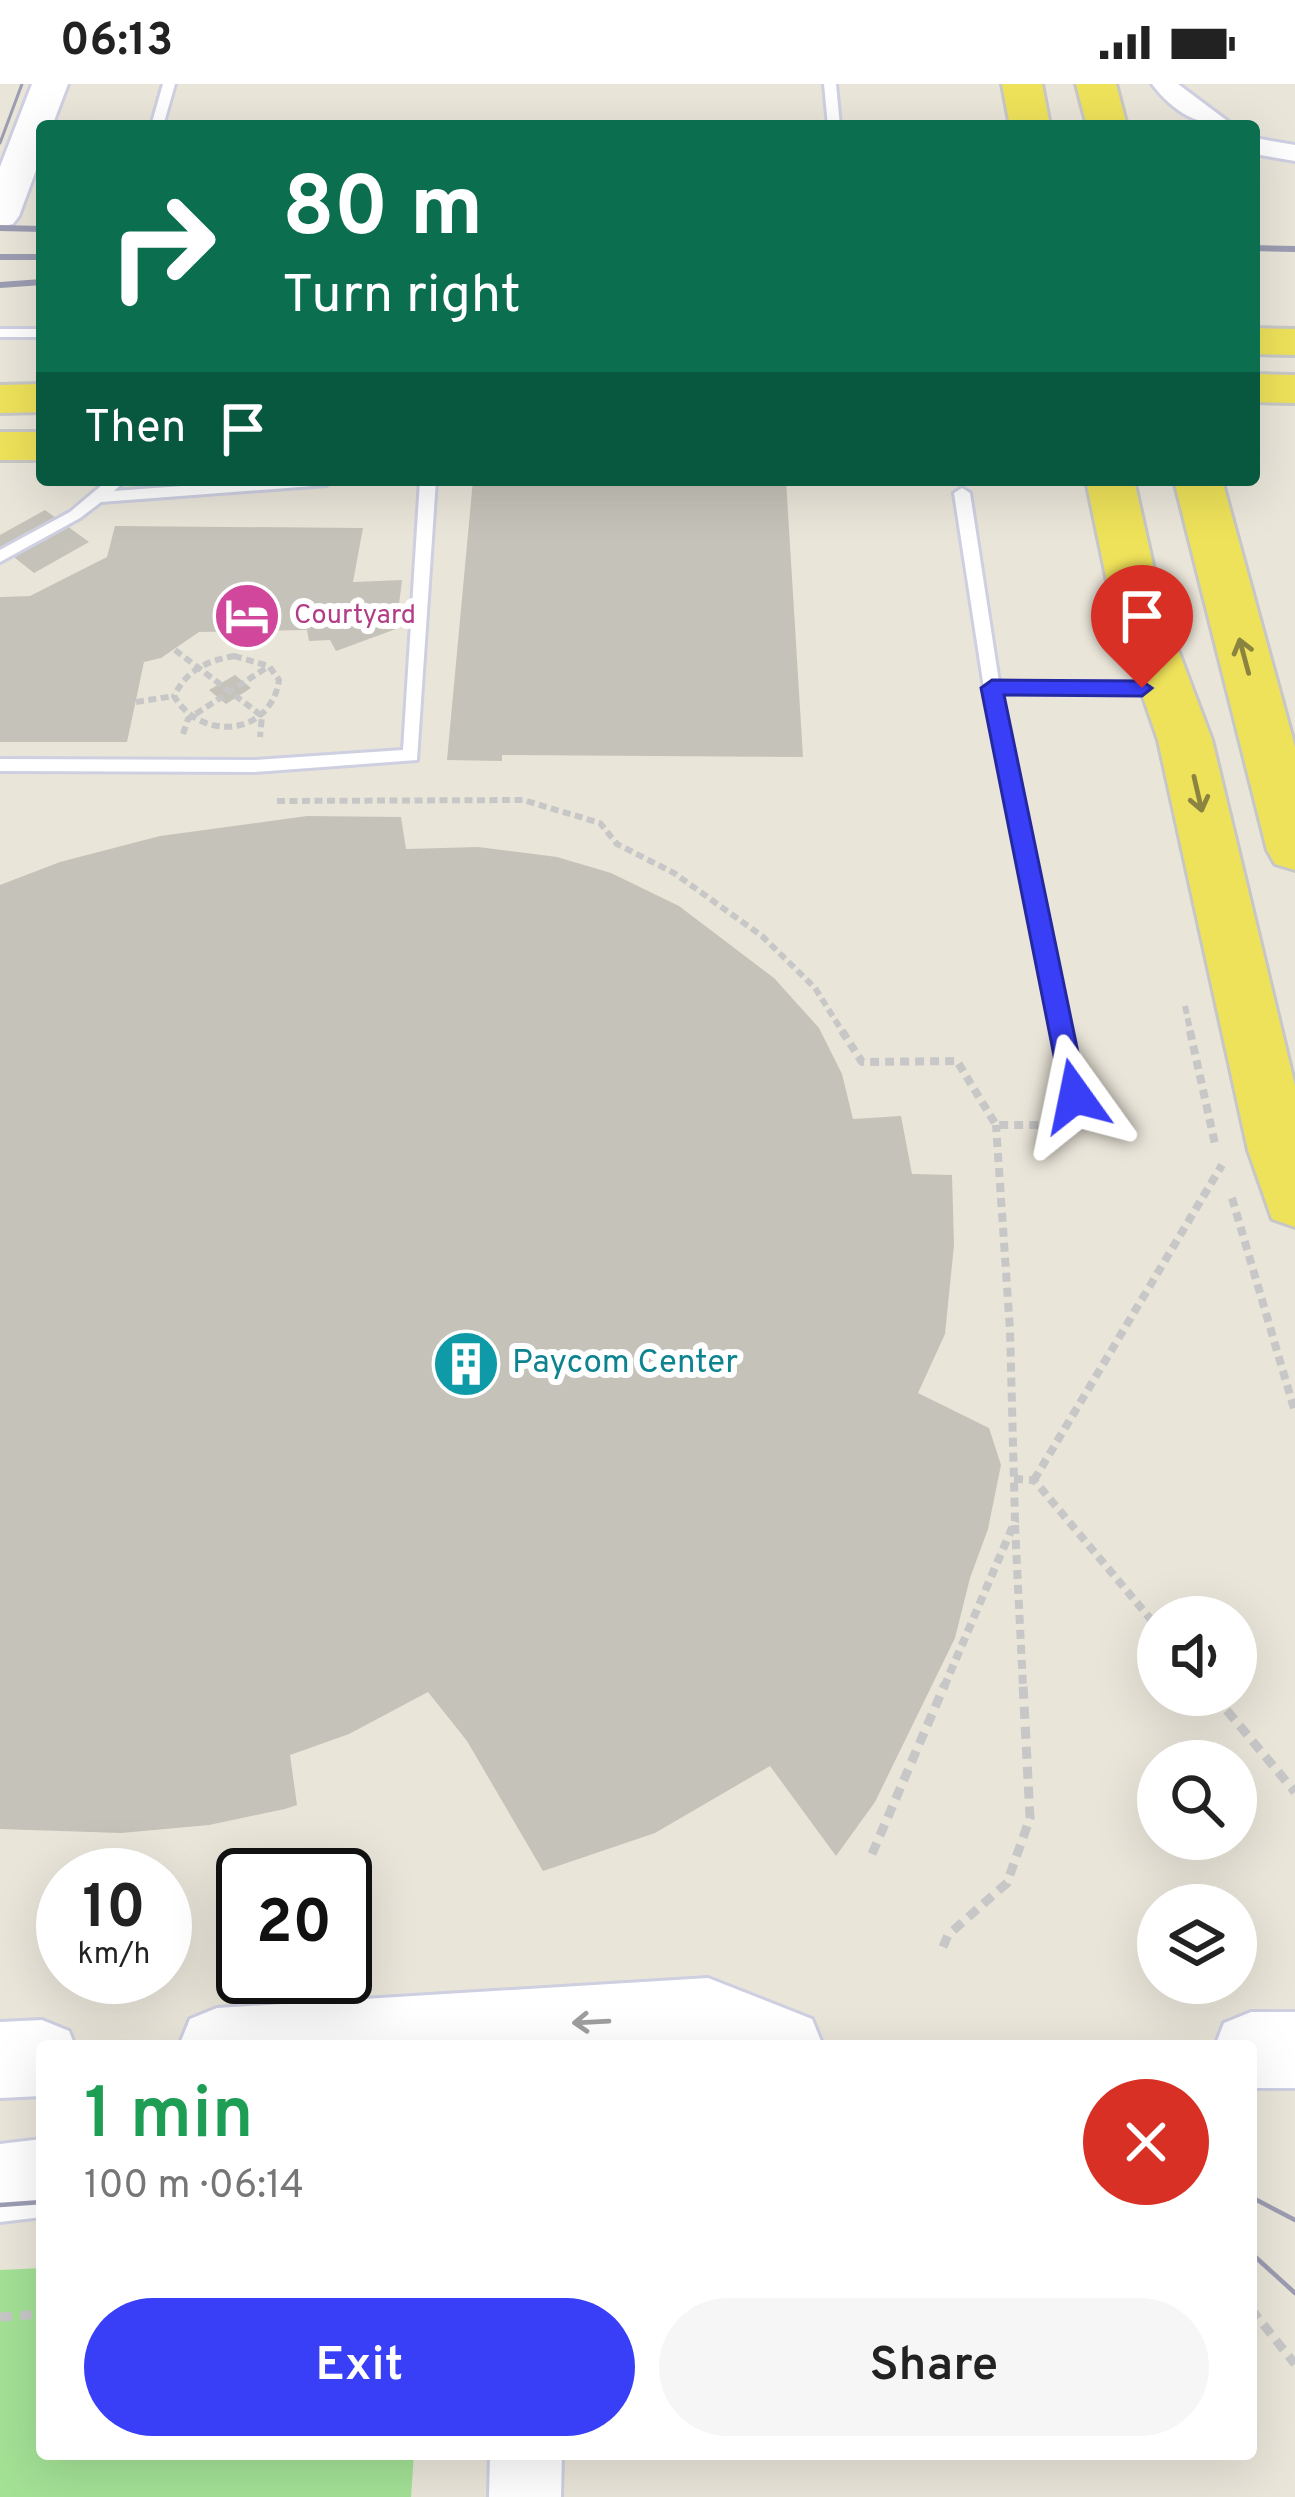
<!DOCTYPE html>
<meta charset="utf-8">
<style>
body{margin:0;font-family:Overpass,sans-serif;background:#f6f6f6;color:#222;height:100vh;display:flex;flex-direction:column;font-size:45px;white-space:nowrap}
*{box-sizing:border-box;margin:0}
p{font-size:39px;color:#767676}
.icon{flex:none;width:66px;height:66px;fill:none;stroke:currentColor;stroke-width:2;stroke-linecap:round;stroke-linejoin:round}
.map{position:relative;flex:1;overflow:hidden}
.details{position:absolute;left:36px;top:1956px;width:1221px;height:420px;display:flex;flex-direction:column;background:#fff;border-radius:12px;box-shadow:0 12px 48px #0002}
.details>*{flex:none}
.top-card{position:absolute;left:36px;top:36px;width:1224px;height:366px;border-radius:12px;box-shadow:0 12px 48px #0002;background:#0b6e4f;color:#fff;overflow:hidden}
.controls{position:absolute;left:1137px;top:1512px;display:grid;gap:24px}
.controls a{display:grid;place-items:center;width:120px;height:120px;border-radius:50%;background:#fff;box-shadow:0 12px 48px #0002;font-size:60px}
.speed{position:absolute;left:36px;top:1764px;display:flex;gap:24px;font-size:60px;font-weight:700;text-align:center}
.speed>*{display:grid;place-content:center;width:156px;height:156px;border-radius:50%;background:#fff;box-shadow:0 12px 48px #0002;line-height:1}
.speed small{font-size:30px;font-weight:400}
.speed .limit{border:6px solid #111;border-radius:18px;background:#fff;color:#111}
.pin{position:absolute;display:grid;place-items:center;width:102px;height:102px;color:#fff;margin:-123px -51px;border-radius:50% 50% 50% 0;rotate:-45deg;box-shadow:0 0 12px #0007}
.pin .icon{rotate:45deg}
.me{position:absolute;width:132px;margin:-66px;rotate:348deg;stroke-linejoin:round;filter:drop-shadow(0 0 9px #0008)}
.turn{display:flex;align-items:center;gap:42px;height:252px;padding:0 48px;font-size:54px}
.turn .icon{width:156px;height:156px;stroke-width:2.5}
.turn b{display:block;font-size:84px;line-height:102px}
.then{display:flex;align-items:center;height:114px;padding:0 48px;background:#0003;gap:24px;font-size:45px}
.round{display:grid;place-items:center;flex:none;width:126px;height:126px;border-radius:63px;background:#f6f6f6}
.overview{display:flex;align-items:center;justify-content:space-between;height:204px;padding:0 48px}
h1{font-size:72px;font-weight:600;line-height:90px;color:#1e9e55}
.action{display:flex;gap:24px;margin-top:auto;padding:24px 48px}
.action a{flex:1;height:138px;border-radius:72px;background:#393ff7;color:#fff;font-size:48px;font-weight:600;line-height:138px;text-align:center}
.action a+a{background:#f6f6f6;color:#222}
.status{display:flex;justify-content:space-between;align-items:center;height:84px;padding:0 60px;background:#fff;direction:ltr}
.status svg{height:33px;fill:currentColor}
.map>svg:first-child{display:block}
.green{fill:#a3e195}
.building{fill:#c5c2b9}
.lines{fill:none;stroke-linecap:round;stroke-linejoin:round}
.service-casing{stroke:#cecfe1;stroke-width:6}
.minor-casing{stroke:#cecfe1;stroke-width:6}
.tertiary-casing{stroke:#cecfe1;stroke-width:6}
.secondary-casing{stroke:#cecfe1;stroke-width:6}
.primary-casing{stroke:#c7c7c7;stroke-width:6}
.path-far2{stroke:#c7c7c7;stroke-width:6;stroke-dasharray:8 4.5;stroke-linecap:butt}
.path-far1{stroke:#c7c7c7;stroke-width:8;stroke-dasharray:9 6;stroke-linecap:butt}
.path{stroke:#c7c7c7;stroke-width:9;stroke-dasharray:12 8;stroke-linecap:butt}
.service{fill:#fff;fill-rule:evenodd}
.minor{fill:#fff;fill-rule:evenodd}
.tertiary{fill:#fff;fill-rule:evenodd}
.secondary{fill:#fff;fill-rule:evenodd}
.primary{fill:#eee25a;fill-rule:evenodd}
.tram-far1{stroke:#9c9cb2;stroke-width:3}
.tram{stroke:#9c9cb2;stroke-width:4.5}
.rail{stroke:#9c9cb2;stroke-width:6}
.oneway{stroke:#8a8440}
.oneway2{stroke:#9e9e9e}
.route{fill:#393ff7;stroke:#2529a1;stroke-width:3}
.labels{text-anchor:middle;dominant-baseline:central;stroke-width:12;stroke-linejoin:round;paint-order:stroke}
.far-hotel-label{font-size:27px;fill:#b23c85;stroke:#fff;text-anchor:start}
.culture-label{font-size:33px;fill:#0d838f;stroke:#fff;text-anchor:start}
</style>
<div class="status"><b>06:13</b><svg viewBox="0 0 49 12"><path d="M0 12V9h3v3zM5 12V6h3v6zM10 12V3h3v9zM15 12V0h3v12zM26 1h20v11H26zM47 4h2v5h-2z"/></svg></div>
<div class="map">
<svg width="1295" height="2413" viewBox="0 0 1295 2413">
<rect width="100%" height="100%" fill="#eae5d9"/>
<polygon class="green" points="42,2184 42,2370 414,2370 411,2413 0,2413 0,2186"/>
<g class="building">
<polygon points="473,396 786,396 803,673 502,671 502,677 447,676"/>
<polygon points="45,426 89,458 34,489 0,462 0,451"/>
<polygon points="115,442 363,444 353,498 402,496 396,545 336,567 330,556 309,557 307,546 199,548 161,574 144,578 127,658 0,658 0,513 30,512 107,473"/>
<polygon points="235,591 251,604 226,620 209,606"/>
<polygon points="307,732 401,733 406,765 478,763 557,773 611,789 679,822 774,894 819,944 842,990 853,1035 901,1032 912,1090 952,1091 954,1161 945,1250 918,1309 989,1344 1001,1381 988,1445 970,1494 955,1554 875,1718 836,1772 770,1682 655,1749 543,1787 467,1657 428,1608 349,1650 290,1671 297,1721 285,1725 209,1741 121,1749 0,1745 0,801 60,778 160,752"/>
</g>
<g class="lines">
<g class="service-casing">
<g id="service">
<polygon points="163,0 175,0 163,42 151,42"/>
<polygon points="824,0 836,0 840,42 828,42"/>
<rect x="0" y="245" width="42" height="8"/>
<polygon points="108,396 126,396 114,407 262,396 334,396 326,401 101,418 80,434 0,478 0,466 70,428"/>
<polygon points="420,396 436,396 417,676 255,688 0,687 0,675 255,676 403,666"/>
<polygon points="962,404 970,409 999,598 1166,598 1174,604 1166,610 1002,610 1084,1012 1074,1020 1064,1012 984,604 954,409"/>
</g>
</g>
<g class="minor-casing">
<g id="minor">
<path d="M1152,0h26l56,42c-36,0 -60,-13 -82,-42z"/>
<polygon points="1254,54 1295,61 1295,77 1254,70"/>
</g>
</g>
<g class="tertiary-casing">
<polygon id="tertiary" points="490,2370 562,2370 561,2413 489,2413"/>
</g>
<g class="secondary-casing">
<g id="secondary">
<polygon points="32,0 68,0 52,42 42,42 42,70 19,132 13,140 0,143 0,83"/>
<polygon points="708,1894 812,1935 823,1962 179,1962 190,1935 217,1924"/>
<polygon points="1251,1928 1295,1928 1295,2004 1251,2004 1251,1962 1215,1962 1224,1939"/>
<polygon points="42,1936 69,1947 75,1962 42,1962 42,2012 0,2014 0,1938"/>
<polygon points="42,2055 42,2133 0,2138 0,2060"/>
</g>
</g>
<g class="primary-casing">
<g id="primary">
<polygon points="1002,0 1042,0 1050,42 1010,42"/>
<polygon points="1076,0 1116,0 1127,42 1087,42"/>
<polygon points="1254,244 1295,245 1295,271 1254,270"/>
<polygon points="1254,290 1295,291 1295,319 1254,318"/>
<polygon points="42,300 42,328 0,329 0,301"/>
<rect x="0" y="348" width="42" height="28"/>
<polygon points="1086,396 1134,396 1163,526 1212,656 1295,1002 1295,1143 1272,1135 1248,1066 1158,656 1113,526"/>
<polygon points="1174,396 1222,396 1295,663 1295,786 1275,780 1267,766"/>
</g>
</g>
<g class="path-far2">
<polyline points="175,566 262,632 260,653"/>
<path d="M234,572l35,10 10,14c-8,56 -78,62 -105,16 13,-26 32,-35 60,-40z"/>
<polyline points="136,618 174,612"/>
<polyline points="183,650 188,635 269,582"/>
<polyline points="277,717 523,716 600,739 617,760 674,789 762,852 815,904 844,950"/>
<polyline points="1185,922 1191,950"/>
</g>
<g class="path-far1">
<polyline points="842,947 862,978 957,977 996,1041 1059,1041"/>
<polyline points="1190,947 1215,1060"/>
<polyline points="1232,1114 1295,1328"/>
<polyline points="1014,1395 1034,1396 1158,1544"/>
<polyline points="1034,1396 1222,1081"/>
<polyline points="1015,1441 1023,1603"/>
<polyline points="944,1603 1015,1437 1010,1246 996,1041"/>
</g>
<g class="path">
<polyline points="1214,1611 1295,1708"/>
<polyline points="872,1770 945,1600"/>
<polyline points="943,1863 948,1851 1007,1799 1030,1734 1023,1600"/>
<polyline points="1251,2225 1295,2280"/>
<polyline points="0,2233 42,2230"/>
</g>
<use href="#service" class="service"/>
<use href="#minor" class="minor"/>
<use href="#tertiary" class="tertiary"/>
<use href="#secondary" class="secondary"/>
<use href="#primary" class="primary"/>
<polyline class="tram-far1" points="0,59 22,0"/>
<g class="tram">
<polyline points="1251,2113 1295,2136"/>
<polyline points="0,2121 42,2118"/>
<polyline points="1251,2169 1295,2209"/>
</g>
<g class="rail">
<polyline points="0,144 42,145"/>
<polyline points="1254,164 1295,165"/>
<polyline points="0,173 42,173"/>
<polyline points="0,201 42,198"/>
</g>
</g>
<defs><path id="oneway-shaft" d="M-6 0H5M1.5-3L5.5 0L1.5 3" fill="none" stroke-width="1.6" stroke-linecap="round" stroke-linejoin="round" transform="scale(3)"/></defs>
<g class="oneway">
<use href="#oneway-shaft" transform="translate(1244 572) rotate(-105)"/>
<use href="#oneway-shaft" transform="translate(1198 710) rotate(77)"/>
</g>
<use class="oneway2" href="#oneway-shaft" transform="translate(591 1938) rotate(177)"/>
<polygon class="route" points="992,596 1142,597 1152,604 1142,612 1004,611 1087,1012 1075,1022 1062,1012 981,604"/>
<defs>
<g id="hotel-disc" transform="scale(3.45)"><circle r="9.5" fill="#d1479c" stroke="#fff"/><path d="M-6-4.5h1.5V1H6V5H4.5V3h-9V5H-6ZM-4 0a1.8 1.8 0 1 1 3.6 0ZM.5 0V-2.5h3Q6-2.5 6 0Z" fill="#fff"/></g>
<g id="building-disc" transform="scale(3.45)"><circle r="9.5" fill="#0f9aa8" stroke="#fff"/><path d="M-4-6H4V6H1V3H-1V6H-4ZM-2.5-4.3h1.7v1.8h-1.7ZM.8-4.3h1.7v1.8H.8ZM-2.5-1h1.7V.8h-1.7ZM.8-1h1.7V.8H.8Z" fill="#fff"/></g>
</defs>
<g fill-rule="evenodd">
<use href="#hotel-disc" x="247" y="532"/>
<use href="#building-disc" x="466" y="1280"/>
</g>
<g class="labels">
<g class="far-hotel-label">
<text x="294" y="532">Courtyard</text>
</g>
<g class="culture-label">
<text x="512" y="1280">Paycom Center</text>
</g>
</g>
</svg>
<div class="controls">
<a><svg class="icon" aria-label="sound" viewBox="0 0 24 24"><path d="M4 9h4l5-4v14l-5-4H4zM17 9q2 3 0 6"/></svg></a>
<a><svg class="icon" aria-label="search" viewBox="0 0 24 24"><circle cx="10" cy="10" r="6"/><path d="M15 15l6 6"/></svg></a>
<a><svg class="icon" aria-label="layers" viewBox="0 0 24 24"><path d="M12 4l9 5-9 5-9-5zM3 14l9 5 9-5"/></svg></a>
</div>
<div class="speed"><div>10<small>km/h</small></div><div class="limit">20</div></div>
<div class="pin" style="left:1142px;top:604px;background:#d93025"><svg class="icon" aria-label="arrive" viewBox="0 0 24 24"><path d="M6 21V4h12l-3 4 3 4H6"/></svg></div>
<svg class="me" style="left:1075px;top:1012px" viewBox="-20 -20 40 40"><path d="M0-17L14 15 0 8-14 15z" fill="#393ff7" stroke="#fff" stroke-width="4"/></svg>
<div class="top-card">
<div class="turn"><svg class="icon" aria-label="right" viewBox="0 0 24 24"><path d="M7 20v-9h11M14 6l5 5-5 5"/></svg><div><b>80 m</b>Turn right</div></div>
<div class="then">Then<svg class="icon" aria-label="arrive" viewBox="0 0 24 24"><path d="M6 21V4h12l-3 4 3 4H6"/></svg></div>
</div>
<section class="details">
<div class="overview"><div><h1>1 min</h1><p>100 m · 06:14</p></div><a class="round" style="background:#d93025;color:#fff"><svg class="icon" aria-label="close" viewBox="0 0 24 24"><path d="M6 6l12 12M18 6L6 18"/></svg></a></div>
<div class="action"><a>Exit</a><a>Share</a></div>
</section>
</div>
